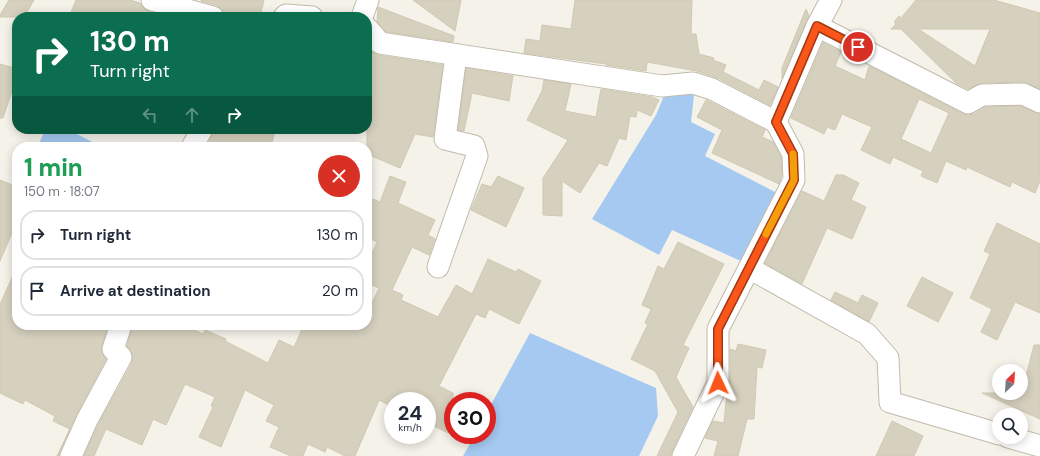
<!DOCTYPE html>
<meta charset="utf-8">
<style>
body{margin:0;font-family:"DM Sans",sans-serif;background:#f6f6f7;color:#1f2937;height:100vh;display:flex;flex-direction:column;font-size:15px;white-space:nowrap}
*{box-sizing:border-box;margin:0}
p{font-size:13px;color:#747a83}
.icon{flex:none;width:22px;height:22px;fill:none;stroke:currentColor;stroke-width:2;stroke-linecap:round;stroke-linejoin:round}
.map{position:relative;flex:1;overflow:hidden}
.side{position:absolute;left:12px;top:142px;width:360px;height:188px;display:flex;flex-direction:column;background:#fff;border-radius:16px;box-shadow:0 2px 10px #0003}
.side>*{flex:none}
.banner{position:absolute;left:12px;top:12px;width:360px;height:122px;border-radius:16px;box-shadow:0 2px 10px #0003;background:#0b6e4f;color:#fff;overflow:hidden}
.needle{width:26px;rotate:25deg}
.buttons{position:absolute;left:992px;top:364px;display:grid;gap:8px}
.buttons a{display:grid;place-items:center;width:36px;height:36px;border-radius:50%;background:#fff;box-shadow:0 2px 10px #0003;font-size:20px}
.speed{position:absolute;left:384px;top:392px;display:flex;gap:8px;font-size:20px;font-weight:700;text-align:center}
.speed>*{display:grid;place-content:center;width:52px;height:52px;border-radius:50%;background:#fff;box-shadow:0 2px 10px #0003;line-height:1}
.speed small{font-size:10px;font-weight:400}
.speed .limit{border:6px solid #d22;background:#fff;color:#111}
.pin{position:absolute;display:grid;place-items:center;width:34px;height:34px;color:#fff;margin:-17px;border:2px solid #fff;border-radius:50%;box-shadow:0 1px 4px #0007}
.me{position:absolute;width:44px;margin:-22px;rotate:358deg;stroke-linejoin:round;filter:drop-shadow(0 0 3px #0008)}
.turn{display:flex;align-items:center;gap:14px;height:84px;padding:0 12px;font-size:18px}
.turn .icon{width:52px;height:52px;stroke-width:2.5}
.turn b{display:block;font-size:28px;line-height:34px}
.lanes{display:flex;align-items:center;height:38px;padding:0 12px;background:#0003;justify-content:center;gap:20px;direction:ltr}
.lanes .off{opacity:.35}
.round{display:grid;place-items:center;flex:none;width:42px;height:42px;border-radius:21px;background:#f6f6f7}
.head{display:flex;align-items:center;justify-content:space-between;height:68px;padding:0 12px}
h1{font-size:24px;font-weight:800;line-height:30px;color:#1e9e55}
ul{padding:0;list-style:none}
li{display:flex;align-items:center;gap:12px;height:50px;margin:0 8px 6px;padding:0 4px;border:2px solid #e0e1e3;border-radius:16px}
li div{flex:1}
li b{display:block;font-size:15px}
li em{font-style:normal}
.map>svg:first-child{display:block}
.water{fill:#a5c9f1}
.building{fill:#d6d0be;stroke:#d1c8b1;fill-rule:evenodd}
.lines{fill:none;stroke-linecap:round;stroke-linejoin:round}
.minor-casing{stroke:#c0bbab;stroke-width:23}
.minor{stroke:#fff;stroke-width:21}
.route-casing{stroke:#a23811;stroke-width:10}
.route{stroke:#fa561a;stroke-width:7}
.slow{stroke:#f59e0b;stroke-width:7}
</style>
<div class="map">
<svg width="1040" height="456" viewBox="0 0 1040 456">
<rect width="100%" height="100%" fill="#f4f2e9"/>
<g class="water">
<polygon points="666,91 694,95 691,122 715,134 705,156 777,193 743,262 672,230 659,255 592,219 656,115"/>
<polygon points="46,129 67,129 102,147 37,147"/>
<polygon points="530,333 656,388 658,416 639,456 463,456 475,435 487,435 487,412"/>
</g>
<g class="building">
<polygon points="9,0 34,0 24,17 0,17 0,15"/>
<polygon points="76,0 130,0 140,3 143,8 148,11 168,17 69,17"/>
<polygon points="201,0 264,0 260,17 225,17 224,14 221,8 216,5 201,1"/>
<polygon points="413,0 461,0 455,31"/>
<polygon points="575,0 692,0 691,34 696,34 699,54 714,58 713,60 726,65 723,72 759,90 764,80 778,87 770,105 718,78 697,71 647,62 646,71 606,65 606,64 524,53 526,39 540,41 542,25 571,29"/>
<path d="M916,0h78l46,13v76l-17,-7 -41,1 -14,6 -12,-6 -55,-54h-10l5,-5 -2,-2 5,-6 2,2zM918,29h72l-15,37z"/>
<polygon points="378,7 454,36 453,42 386,32 377,22"/>
<polygon points="806,9 809,16 782,78 782,68"/>
<path d="M823,43l18,9 -6,14 30,14 4,-14 94,48 5,1 6,-1 11,-7 35,-1 20,8v67l-5,12 -23,-11 -2,5 -43,-20 -1,3 -20,-9 -9,22 -16,-7 2,-5 -30,-14 -3,7 -29,-14 11,-23 -30,-13 -7,16 -8,-3 -3,7 -33,-16zM919,99l30,14 -18,40 -30,-14z"/>
<polygon points="367,46 371,51 378,55 443,65 433,137 415,134 400,168 367,154"/>
<polygon points="0,64 17,69 17,76 3,118 0,118"/>
<polygon points="466,68 513,76 509,101 472,93 464,131 458,130"/>
<polygon points="544,80 571,84 565,111 596,117 601,89 652,97 659,100 651,116 637,110 636,117 630,116 626,140 619,138 607,166 599,163 580,193 562,181 562,216 543,215 543,178 568,140 527,120 542,91"/>
<polygon points="706,100 765,130 762,137 773,142 781,157 782,174 779,184 712,153 722,130 697,117"/>
<polygon points="214,129 275,129 271,147 231,147 209,142"/>
<polygon points="836,175 843,175 859,183 851,200 866,207 852,239 827,228 802,284 765,263 802,191 824,201"/>
<polygon points="390,176 406,182 398,203 435,220 428,235 435,239 429,255 412,247 392,290 403,295 401,300 438,317 456,285 472,294 488,259 516,272 518,269 541,281 519,324 489,309 485,318 476,314 439,386 453,393 453,435 427,423 427,401 393,401 393,407 379,400 355,456 345,456 327,447 325,452 308,444 303,456 291,456 270,447 279,427 266,421 274,405 245,390 221,447 199,437 213,407 211,406 215,397 185,384 166,425 153,419 142,445 106,429 94,456 84,456 98,425 132,363 133,355 127,346 133,325 183,325 203,334 205,330 226,339 225,341 268,363 279,340 294,347 304,325 367,325 367,314 379,288 367,283 367,265 377,242 367,237 367,212 373,199 380,202"/>
<polygon points="498,176 524,188 506,227 471,210 482,184 491,187"/>
<polygon points="0,180 17,187 17,221 0,261"/>
<polygon points="997,223 1040,244 1040,313 1015,302 997,340 981,332 992,309 970,298 990,254 984,251"/>
<polygon points="678,242 724,264 683,345 689,348 676,377 693,407 672,451 671,456 657,456 678,412 655,371 631,359 648,324 645,323 651,309 642,305 658,266 664,269"/>
<polygon points="17,267 17,325 108,325 102,346 101,352 106,359 76,415 60,451 59,456 57,456 70,429 53,421 55,416 25,400 23,404 0,393 0,304"/>
<polygon points="922,277 953,293 938,322 907,306"/>
<polygon points="835,292 858,303 862,295 878,303 869,322 831,300"/>
<polygon points="738,344 766,350 762,368 757,367 754,419 747,419 738,456 714,456 718,441 705,438 713,421 724,423 727,392 730,383 730,349 736,351"/>
<polygon points="1034,345 1040,345 1040,419 982,393 1021,393 1021,382 1024,384"/>
<polygon points="892,421 923,436 914,456 876,456"/>
</g>
<g class="lines">
<g class="minor-casing">
<g id="minor">
<polyline points="152,0 213,17"/>
<polyline points="284,17 286,15 312,17"/>
<polyline points="362,17 368,0"/>
<polyline points="817,26 831,0"/>
<polyline points="367,28 380,43 662,86 693,83 712,89 776,122 793,154 794,180 718,329 718,383 683,456"/>
<polyline points="776,122 817,26 968,103 982,95 1023,94 1040,102"/>
<polyline points="192,147 202,129"/>
<polyline points="438,267 477,156 474,146 445,139 456,55"/>
<polyline points="749,268 867,334 888,358 890,402 999,434"/>
<polyline points="1008,437 1040,446"/>
<polyline points="71,456 87,420 121,357 113,349 121,325"/>
</g>
</g>
<use href="#minor" class="minor"/>
</g>
<g class="lines">
<g class="route-casing">
<polyline id="route" points="718,383 718,329 794,180 793,154 776,122 817,26 858,47"/>
</g>
<use href="#route" class="route"/>
<polyline class="slow" points="766,234 794,180 793,154"/>
</g>
</svg>
<div class="buttons">
<a><svg class="needle" viewBox="-14 -14 28 28"><path d="M0-13l5 13h-10z" fill="#e53935"/><path d="M0 13l5-13h-10z" fill="#747a83"/></svg></a>
<a><svg class="icon" aria-label="search" viewBox="0 0 24 24"><circle cx="10" cy="10" r="6"/><path d="M15 15l6 6"/></svg></a>
</div>
<div class="speed"><div>24<small>km/h</small></div><div class="limit">30</div></div>
<div class="pin" style="left:858px;top:47px;background:#d93025"><svg class="icon" aria-label="arrive" viewBox="0 0 24 24"><path d="M6 21V4h12l-3 4 3 4H6"/></svg></div>
<svg class="me" style="left:718px;top:383px" viewBox="-20 -20 40 40"><path d="M0-17L14 15 0 8-14 15z" fill="#fa561a" stroke="#fff" stroke-width="4"/></svg>
<div class="banner">
<div class="turn"><svg class="icon" aria-label="right" viewBox="0 0 24 24"><path d="M7 20v-9h11M14 6l5 5-5 5"/></svg><div><b>130 m</b>Turn right</div></div>
<div class="lanes"><svg class="icon off" aria-label="left" viewBox="0 0 24 24"><path d="M17 20v-9H6M10 6l-5 5 5 5"/></svg><svg class="icon off" aria-label="ahead" viewBox="0 0 24 24"><path d="M12 20V5M6 11l6-6 6 6"/></svg><svg class="icon" aria-label="right" viewBox="0 0 24 24"><path d="M7 20v-9h11M14 6l5 5-5 5"/></svg></div>
</div>
<section class="side">
<div class="head"><div><h1>1 min</h1><p>150 m · 18:07</p></div><a class="round" style="background:#d93025;color:#fff"><svg class="icon" aria-label="close" viewBox="0 0 24 24"><path d="M6 6l12 12M18 6L6 18"/></svg></a></div>
<ul>
<li><svg class="icon" aria-label="right" viewBox="0 0 24 24"><path d="M7 20v-9h11M14 6l5 5-5 5"/></svg><div><b>Turn right</b></div><em>130 m</em></li>
<li><svg class="icon" aria-label="arrive" viewBox="0 0 24 24"><path d="M6 21V4h12l-3 4 3 4H6"/></svg><div><b>Arrive at destination</b></div><em>20 m</em></li>
</ul>
</section>
</div>
